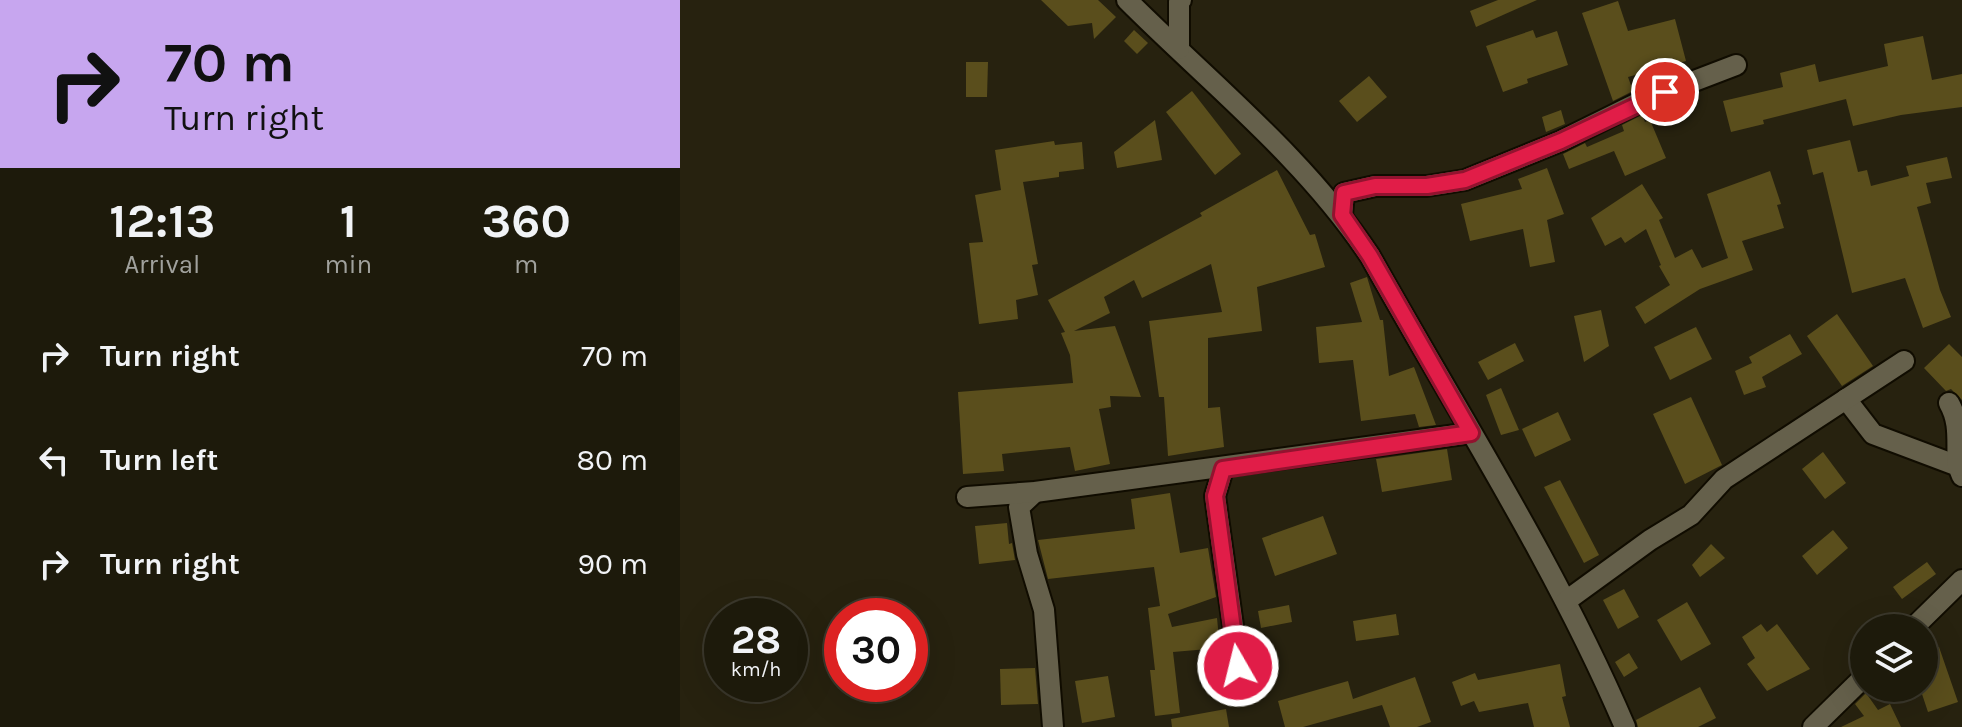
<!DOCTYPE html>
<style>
body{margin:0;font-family:Karla,sans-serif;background:#252314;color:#f1f3f6;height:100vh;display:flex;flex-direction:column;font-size:30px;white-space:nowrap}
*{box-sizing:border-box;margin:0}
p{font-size:26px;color:#a0a19d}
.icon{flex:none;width:44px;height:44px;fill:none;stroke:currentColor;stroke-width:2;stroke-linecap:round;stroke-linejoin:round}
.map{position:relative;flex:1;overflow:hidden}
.details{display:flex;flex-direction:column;background:#1d1a0b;width:680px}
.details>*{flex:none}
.guide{background:#c7a6ef;color:#111;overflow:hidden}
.fabs{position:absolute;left:1170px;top:614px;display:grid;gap:16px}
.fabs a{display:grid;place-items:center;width:88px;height:88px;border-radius:50%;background:#1d1a0b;box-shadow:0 8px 32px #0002,0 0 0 2px #3b382c;font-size:40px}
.speed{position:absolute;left:24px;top:598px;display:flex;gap:16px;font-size:40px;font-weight:700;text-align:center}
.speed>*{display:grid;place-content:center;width:104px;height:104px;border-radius:50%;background:#1d1a0b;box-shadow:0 8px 32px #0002,0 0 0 2px #3b382c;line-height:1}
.speed small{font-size:20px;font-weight:400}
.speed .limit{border:12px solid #d22;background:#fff;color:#111}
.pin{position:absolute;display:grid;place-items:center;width:68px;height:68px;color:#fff;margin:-34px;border:4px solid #fff;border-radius:50%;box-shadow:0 2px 8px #0007}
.me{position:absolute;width:88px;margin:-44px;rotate:352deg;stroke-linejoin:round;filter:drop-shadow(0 0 6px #0008)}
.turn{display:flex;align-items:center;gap:28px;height:168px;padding:0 32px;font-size:36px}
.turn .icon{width:104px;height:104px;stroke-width:2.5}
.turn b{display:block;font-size:56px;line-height:68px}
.eta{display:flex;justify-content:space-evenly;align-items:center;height:136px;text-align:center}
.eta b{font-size:48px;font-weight:700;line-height:56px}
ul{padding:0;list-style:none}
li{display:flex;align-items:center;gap:24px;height:104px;padding:0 32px}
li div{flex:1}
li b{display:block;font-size:30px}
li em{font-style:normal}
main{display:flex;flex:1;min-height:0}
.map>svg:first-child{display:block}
.building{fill:#5a4e1c}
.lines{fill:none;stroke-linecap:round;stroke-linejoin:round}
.minor-casing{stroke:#100c00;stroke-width:24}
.minor{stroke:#65604b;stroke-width:20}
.route-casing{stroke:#92132f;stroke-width:20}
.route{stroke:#e11d48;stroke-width:14}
</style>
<main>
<section class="details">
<div class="guide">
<div class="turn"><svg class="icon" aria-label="right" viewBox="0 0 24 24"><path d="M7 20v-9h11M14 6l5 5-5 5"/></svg><div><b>70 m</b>Turn right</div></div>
</div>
<div class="eta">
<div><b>12:13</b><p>Arrival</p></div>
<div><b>1</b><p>min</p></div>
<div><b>360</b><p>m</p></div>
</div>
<ul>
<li><svg class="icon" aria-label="right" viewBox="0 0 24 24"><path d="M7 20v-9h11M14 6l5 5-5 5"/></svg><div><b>Turn right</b></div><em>70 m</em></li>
<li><svg class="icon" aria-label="left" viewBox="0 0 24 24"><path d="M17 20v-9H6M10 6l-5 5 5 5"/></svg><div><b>Turn left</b></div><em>80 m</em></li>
<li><svg class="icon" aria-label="right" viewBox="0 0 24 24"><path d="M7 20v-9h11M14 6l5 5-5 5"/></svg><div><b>Turn right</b></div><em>90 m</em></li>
</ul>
</section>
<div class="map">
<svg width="1282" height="727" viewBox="0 0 1282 727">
<rect width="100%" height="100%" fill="#27220f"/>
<g class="building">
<polygon points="361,0 418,0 436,17 414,39 412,23 388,26"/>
<polygon points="818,0 857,0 796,27 790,11"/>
<polygon points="938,1 948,31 995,19 1006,61 948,77 953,91 933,101 902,13"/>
<polygon points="454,30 468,43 457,54 444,41"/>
<polygon points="853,30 856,38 877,31 888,65 847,79 848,83 823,92 806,46"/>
<polygon points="1243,36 1252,80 1282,74 1282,107 1221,115 1173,126 1166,99 1083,120 1084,124 1051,132 1043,101 1103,87 1100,73 1135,64 1139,82 1208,66 1204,44"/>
<polygon points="286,62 308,62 307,97 286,97"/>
<polygon points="689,76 707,97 677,122 659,101"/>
<polygon points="512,91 561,154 535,175 486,112"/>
<polygon points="881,110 885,124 866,132 862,117"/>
<polygon points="962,115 965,122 970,120 986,158 945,176 934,151 889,169 883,154 905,143 907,147 944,131 942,125"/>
<polygon points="475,120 482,160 437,168 434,152"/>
<polygon points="1170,140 1178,172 1187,170 1191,186 1229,176 1226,166 1267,157 1272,178 1246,183 1251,203 1237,207 1260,290 1271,317 1243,328 1225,278 1172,293 1143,172 1133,175 1127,150"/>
<polygon points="374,141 375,145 402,142 404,169 379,172 379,177 343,182 358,264 352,265 358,295 336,300 338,319 299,324 289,243 303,242 295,195 321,190 315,150"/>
<polygon points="867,168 884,214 867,220 875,262 850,267 843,229 790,241 781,204 842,189 838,179"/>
<polygon points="597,170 630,235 635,234 645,267 577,287 582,331 528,338 528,408 540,407 544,447 488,456 484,397 479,397 469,321 542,312 531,264 462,298 454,280 424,297 430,313 394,331 435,326 461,397 430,396 431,407 419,409 430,464 395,471 390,447 322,454 324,471 283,474 278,392 393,383 390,355 381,333 385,332 368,300 522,216 520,213"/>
<polygon points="1090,171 1101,204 1097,205 1104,228 1062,241 1073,270 1020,289 965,324 955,307 990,285 979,266 981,265 966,229 945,243 941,237 925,246 911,218 962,184 983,218 979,220 995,258 1012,249 1022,268 1048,258 1027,194"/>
<polygon points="687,277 700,320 703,320 709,376 734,367 756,425 739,427 735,414 681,421 673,360 639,363 636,327 682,322 670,283"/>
<polygon points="921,310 929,346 904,362 894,316"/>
<polygon points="1157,314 1193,366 1162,386 1127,336"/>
<polygon points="1016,327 1032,359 990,380 974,347"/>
<polygon points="1110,334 1122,354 1082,377 1086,387 1064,395 1055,371 1072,363 1069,357"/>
<polygon points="835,343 844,361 808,380 798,362"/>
<polygon points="1269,344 1282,357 1282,400 1271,389 1266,391 1244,368"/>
<polygon points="821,388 839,430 821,435 806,395"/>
<polygon points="1011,397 1042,465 1005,484 973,414"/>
<polygon points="878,412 891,440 855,457 842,429"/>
<polygon points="767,449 772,480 702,492 696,459"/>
<polygon points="1143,452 1166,483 1145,499 1122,469"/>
<polygon points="880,480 919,555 904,563 864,487"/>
<polygon points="490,493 500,553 528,548 536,597 488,614 492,627 537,618 540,648 493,652 500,713 475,716 470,670 475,670 468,608 480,606 474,567 368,579 358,540 455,529 451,499"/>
<polygon points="643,516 657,554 595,576 582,538"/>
<polygon points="327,523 329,544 332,543 335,560 299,564 295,526"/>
<polygon points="1153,530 1168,548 1137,575 1122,556"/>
<polygon points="1031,544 1045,558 1020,577 1012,565"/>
<polygon points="1247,562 1256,574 1222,599 1213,587"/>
<polygon points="944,589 959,617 938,629 923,600"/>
<polygon points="1007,602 1031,644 1001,661 977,620"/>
<polygon points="609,605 612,622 581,628 578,611"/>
<polygon points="716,614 719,635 676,641 673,621"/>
<polygon points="1081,624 1087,632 1097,624 1130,669 1087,691 1067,664 1075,658 1062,637"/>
<polygon points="1259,647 1278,702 1248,712 1240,688 1244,688 1244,653"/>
<polygon points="949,653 958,668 944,677 935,662"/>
<polygon points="880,664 886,696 882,697 890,727 854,727 848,703 799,712 794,701 781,706 772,682 795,673 798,680"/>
<polygon points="355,668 358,704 321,705 320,669"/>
<polygon points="428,676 435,717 402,723 395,681"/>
<polygon points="735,677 751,722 737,727 710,727 702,705 623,727 605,727 598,701 668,681 673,699"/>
<polygon points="1020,687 1036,718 1018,727 958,727 956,720"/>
<polygon points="1186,693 1198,710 1210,704 1221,727 1161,727 1184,716 1175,704"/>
<polygon points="546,709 549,727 492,727 491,719"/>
</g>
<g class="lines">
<g class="minor-casing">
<g id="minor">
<path d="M447,0c84,84 177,157 243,256 87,156 185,307 255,471"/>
<polyline points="499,49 499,2 501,0"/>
<polyline points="662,215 664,193 695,186 747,186 785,180 881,141 962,101 1056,65"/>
<polyline points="1166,399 1193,434 1278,466 1282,476"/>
<path d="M1269,403c12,21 7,40 9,63"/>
<polyline points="543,469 535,496 562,691"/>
<polyline points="355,492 339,507 347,554 364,610 373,727"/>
<polyline points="287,497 355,492 791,433"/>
<polyline points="886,601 970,540 1011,515 1044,479 1224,361"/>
<polyline points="1233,628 1282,580"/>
<polyline points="1133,727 1184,677"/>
</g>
</g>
<use href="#minor" class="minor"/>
</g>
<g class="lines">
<g class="route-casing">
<polyline id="route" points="558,666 535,496 543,469 791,433 690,256 662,215 664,193 695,186 747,186 785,180 881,141 985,92"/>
</g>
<use href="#route" class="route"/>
</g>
</svg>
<div class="fabs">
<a><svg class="icon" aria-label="layers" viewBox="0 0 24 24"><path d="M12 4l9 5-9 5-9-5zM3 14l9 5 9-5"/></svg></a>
</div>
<div class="speed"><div>28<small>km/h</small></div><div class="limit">30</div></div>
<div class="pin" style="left:985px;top:92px;background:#d93025"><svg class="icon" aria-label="arrive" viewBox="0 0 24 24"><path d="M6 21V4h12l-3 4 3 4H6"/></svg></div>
<svg class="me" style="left:558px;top:666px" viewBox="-20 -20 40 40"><circle r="17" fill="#e11d48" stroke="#fff" stroke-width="3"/><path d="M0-11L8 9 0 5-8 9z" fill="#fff"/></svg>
</div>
</main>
